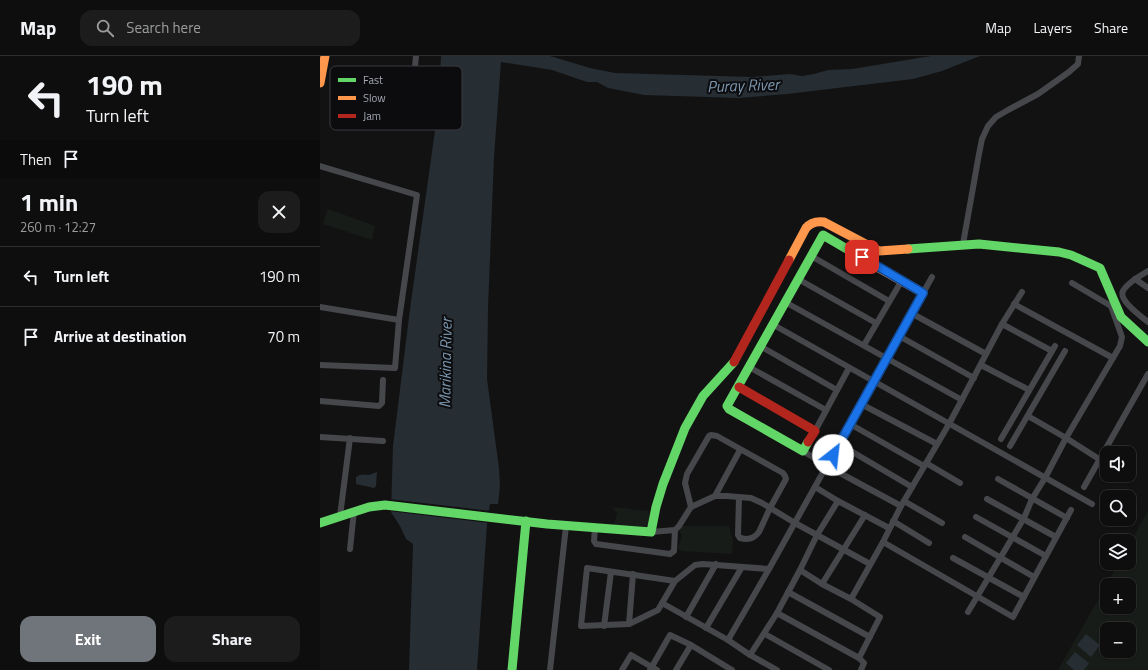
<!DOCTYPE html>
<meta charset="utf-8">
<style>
body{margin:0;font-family:"Titillium Web",sans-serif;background:#1c1c1c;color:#f1f3f6;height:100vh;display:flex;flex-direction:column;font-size:15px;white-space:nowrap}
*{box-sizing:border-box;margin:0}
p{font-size:13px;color:#9b9c9e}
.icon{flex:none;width:22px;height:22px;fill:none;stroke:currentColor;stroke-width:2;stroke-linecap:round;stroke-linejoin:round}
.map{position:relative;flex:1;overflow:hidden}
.sheet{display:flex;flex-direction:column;background:#0e0e0e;width:320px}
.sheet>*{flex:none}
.hud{background:#0e0e0e;color:#f1f3f6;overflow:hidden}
.tools{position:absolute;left:780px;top:390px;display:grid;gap:8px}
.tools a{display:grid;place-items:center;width:36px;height:36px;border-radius:8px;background:#0e0e0e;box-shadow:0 1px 3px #0004,0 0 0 1px #2e2e2e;font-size:20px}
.pin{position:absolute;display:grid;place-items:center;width:34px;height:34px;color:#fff;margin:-17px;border-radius:8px;box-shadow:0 2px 6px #0006}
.me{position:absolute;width:44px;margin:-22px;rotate:29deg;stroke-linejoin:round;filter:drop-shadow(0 0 3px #0008)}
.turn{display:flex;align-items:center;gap:14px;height:84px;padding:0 20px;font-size:18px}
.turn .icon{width:52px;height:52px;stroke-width:2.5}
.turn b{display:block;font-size:28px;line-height:34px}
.then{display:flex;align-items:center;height:38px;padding:0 20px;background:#0003;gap:8px;font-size:15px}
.round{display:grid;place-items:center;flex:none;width:42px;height:42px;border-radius:12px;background:#1c1c1c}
.summary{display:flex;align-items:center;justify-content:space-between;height:68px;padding:0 20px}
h1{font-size:24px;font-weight:700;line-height:30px}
.action{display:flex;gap:8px;margin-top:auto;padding:8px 20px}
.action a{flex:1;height:46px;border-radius:12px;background:#70747b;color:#fff;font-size:16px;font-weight:700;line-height:46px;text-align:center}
.action a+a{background:#1c1c1c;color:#f1f3f6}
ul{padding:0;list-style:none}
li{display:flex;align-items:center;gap:12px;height:60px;padding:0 20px;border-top:1px solid #2e2e2e}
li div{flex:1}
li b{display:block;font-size:15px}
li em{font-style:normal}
header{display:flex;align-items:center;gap:24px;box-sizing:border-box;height:56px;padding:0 20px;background:#0e0e0e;border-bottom:1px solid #2e2e2e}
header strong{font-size:19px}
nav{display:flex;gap:22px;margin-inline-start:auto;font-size:14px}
.search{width:280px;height:36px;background:#1c1c1c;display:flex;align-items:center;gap:10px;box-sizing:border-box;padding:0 14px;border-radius:12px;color:#9b9c9e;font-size:15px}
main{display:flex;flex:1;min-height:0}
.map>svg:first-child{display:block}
.green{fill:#171c18;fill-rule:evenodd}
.water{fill:#262d33}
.pier{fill:#121212}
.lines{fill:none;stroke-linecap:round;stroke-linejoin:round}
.street{stroke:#46474b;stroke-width:6}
.fast{stroke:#63d668;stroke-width:9}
.slow{stroke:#ff974d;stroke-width:9}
.jam{stroke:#b3261e;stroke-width:9}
.route-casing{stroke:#114b97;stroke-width:10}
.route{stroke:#1a73e8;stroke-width:7}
.labels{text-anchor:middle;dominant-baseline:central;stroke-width:4;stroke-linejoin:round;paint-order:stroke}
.water-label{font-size:16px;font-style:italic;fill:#7a96ae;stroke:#0c0c0e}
.key{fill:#0c0c0e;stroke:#393b40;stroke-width:1}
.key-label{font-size:11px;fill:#a3a8b3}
</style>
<header>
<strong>Map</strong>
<div class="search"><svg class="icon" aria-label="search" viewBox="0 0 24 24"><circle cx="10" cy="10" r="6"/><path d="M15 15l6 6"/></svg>Search here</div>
<nav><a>Map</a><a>Layers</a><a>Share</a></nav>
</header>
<main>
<section class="sheet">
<div class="hud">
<div class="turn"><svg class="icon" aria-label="left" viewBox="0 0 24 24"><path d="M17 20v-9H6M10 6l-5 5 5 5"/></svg><div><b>190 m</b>Turn left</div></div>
<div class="then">Then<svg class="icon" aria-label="arrive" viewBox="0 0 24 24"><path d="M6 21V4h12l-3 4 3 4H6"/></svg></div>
</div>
<div class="summary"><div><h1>1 min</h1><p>260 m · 12:27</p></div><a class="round"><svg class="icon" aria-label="close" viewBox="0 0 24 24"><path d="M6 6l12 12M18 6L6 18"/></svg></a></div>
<ul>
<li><svg class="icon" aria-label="left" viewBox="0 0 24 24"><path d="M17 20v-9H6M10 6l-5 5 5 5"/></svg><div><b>Turn left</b></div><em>190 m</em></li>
<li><svg class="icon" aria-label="arrive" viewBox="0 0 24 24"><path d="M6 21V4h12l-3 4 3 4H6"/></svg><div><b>Arrive at destination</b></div><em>70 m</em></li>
</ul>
<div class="action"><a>Exit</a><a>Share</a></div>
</section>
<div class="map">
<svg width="828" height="614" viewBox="0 0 828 614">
<rect width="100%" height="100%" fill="#121212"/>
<g class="green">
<polygon points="8,153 55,170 52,184 3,168"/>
<polygon points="292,451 329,455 329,467 324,473 294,469 297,457"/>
<path d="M828,455v159h-90l61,-107h10v-18zM787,529h22v22h-22zM787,573h22v22h-22z"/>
<polygon points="359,470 409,470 413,485 412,498 362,495 358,493 362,479 359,475"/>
</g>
<g class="water">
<polygon points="121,0 230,0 270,12 295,17 433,21 470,18 482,20 494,18 508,14 532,13 611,0 660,0 622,15 593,23 467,38 419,42 324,39 288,32 277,26 267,26 232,14 181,6 174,101 168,252 167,323 179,412 180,430 178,448 170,448 167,468 157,614 89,614 93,488 86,483 80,470 71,456 73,390 90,253 119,46"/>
<path d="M57,416l-1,14 -2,2 -18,-4v-7c3,-3 9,-3 13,-2z"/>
<polygon points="766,578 780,589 771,601 757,589"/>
<polygon points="755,596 769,607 764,614 754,614 746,607"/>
</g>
<polygon class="pier" points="69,443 171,455 169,467 69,455"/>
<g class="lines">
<g class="street">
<polyline points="92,43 96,0"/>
<polyline points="0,110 97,139 79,264 75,312 0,309"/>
<polyline points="643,188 659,98 662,83 668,70 676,61 688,54 718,38 749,16 758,8 759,0"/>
<polyline points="491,200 569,245"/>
<path d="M828,215c-7,4 -21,12 -25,20 -5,9 19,26 25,31"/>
<polyline points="478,223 556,267"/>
<polyline points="815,223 828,232"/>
<polyline points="465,246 642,344"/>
<polyline points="694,248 793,302"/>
<polyline points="0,251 79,264"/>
<polyline points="591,257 666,298"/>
<polyline points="452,268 772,448"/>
<polyline points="682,268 732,295"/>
<polyline points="579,280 654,322"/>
<polyline points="544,289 582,224"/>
<polyline points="440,290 517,334"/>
<polyline points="661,309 709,334"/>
<polyline points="429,311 506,354"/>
<polyline points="0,345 59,350 62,347 63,324"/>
<polyline points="541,348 617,388"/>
<polyline points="708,360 746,382 779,403"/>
<polyline points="530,368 604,410"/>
<polyline points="495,375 529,312"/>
<polyline points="0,381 63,385"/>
<polyline points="681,383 735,290"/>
<polyline points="519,388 592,431"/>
<polyline points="690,390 745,295"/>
<polyline points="483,395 507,410 581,450"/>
<polyline points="606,407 640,427"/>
<polyline points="678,423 747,462"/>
<polyline points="495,431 518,445 569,472"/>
<polyline points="764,431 828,318"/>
<polyline points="395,440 420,394"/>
<polyline points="667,443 736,481"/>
<polyline points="584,445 622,467"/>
<path d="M371,451l-6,-24 2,-9 22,-38 2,-1 6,1 66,37 2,3 1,3 -16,29 -11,24c-5,7 -12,8 -19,6l-2,-3 1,-38"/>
<polyline points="20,460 30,382"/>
<polyline points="656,461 726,500"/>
<polyline points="573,465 609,487"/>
<polyline points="275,472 274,485 276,488 350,498 354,495 355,474"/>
<polyline points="331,476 355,474 359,470 371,451 395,440 407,440 431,442 442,447 475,467 550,508"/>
<polyline points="645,481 714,521"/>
<polyline points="563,486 693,561 751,454"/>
<polyline points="30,493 34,455"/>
<polyline points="633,502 704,541"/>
<polygon points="267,512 355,525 338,554 309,568 261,570"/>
<polyline points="480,514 502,528 531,543 563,486 581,450 629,368 682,268 702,236"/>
<polyline points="355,525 375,509 383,508 449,513 612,221"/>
<polyline points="502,528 545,459"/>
<polyline points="468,536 550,581"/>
<polyline points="531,543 560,561 539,602"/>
<polyline points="342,547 408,584 449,513"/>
<polyline points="648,556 704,462 712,443 725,422 746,382 800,290 802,281 791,250 752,227"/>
<polyline points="457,557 539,602 544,607 541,614"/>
<polyline points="366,561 396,508"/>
<polyline points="309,568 313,518"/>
<polyline points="284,570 291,516"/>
<polyline points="386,572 422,511"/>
<polyline points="445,578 509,614"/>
<polyline points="408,584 430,599 457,614"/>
<polyline points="430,599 457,557 480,514 497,479 518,445"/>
<polyline points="230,614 246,470"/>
<polyline points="302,614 311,599 337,614"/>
<polyline points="330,614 350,579 371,589 412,614"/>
<polyline points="356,614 371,589"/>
</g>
<g class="fast">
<polyline points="588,193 659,188 739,196 751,199 780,212 801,261 828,286"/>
<polyline points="488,386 483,395 409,353 407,350 503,179 559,212"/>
<polyline points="0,467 49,451 65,449 227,468 331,476 336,451 343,428 365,372 383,340 414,306"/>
<polyline points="192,614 206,465"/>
</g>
<g class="slow">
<polyline points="0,27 5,0"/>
<path d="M469,204l17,-32c5,-6 11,-7 18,-6l55,29 29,-2"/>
<polyline points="559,212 603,237"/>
</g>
<g class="jam">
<polyline points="414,306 469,204"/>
<polyline points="419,331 495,375 488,386"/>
</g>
</g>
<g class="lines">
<g class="route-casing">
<polyline id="route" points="513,399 603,237 542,201"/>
</g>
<use href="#route" class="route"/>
</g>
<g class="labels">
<g class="water-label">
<text transform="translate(423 29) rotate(-2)">Puray River</text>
<text transform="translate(125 307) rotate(-89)">Marikina River</text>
</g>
</g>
<rect x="10" y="10" width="132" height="64" rx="6" class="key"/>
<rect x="18" y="22" width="18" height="4" fill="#63d668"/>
<rect x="18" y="40" width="18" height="4" fill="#ff974d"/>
<rect x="18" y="58" width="18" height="4" fill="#b3261e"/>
<g class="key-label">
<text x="43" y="28">Fast</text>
<text x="43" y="46">Slow</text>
<text x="43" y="64">Jam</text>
</g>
</svg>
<div class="tools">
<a><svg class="icon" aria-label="sound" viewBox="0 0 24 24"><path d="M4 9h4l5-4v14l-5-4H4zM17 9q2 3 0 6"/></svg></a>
<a><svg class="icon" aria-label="search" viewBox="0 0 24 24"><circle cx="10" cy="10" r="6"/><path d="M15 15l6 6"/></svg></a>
<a><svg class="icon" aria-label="layers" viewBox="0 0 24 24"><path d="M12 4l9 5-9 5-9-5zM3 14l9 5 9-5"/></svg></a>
<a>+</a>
<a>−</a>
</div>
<div class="pin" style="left:542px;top:201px;background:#d93025"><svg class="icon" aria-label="arrive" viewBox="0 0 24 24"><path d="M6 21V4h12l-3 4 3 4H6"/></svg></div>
<svg class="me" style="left:513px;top:399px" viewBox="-20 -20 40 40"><circle r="19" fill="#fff"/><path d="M0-13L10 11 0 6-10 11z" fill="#1a73e8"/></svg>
</div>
</main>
